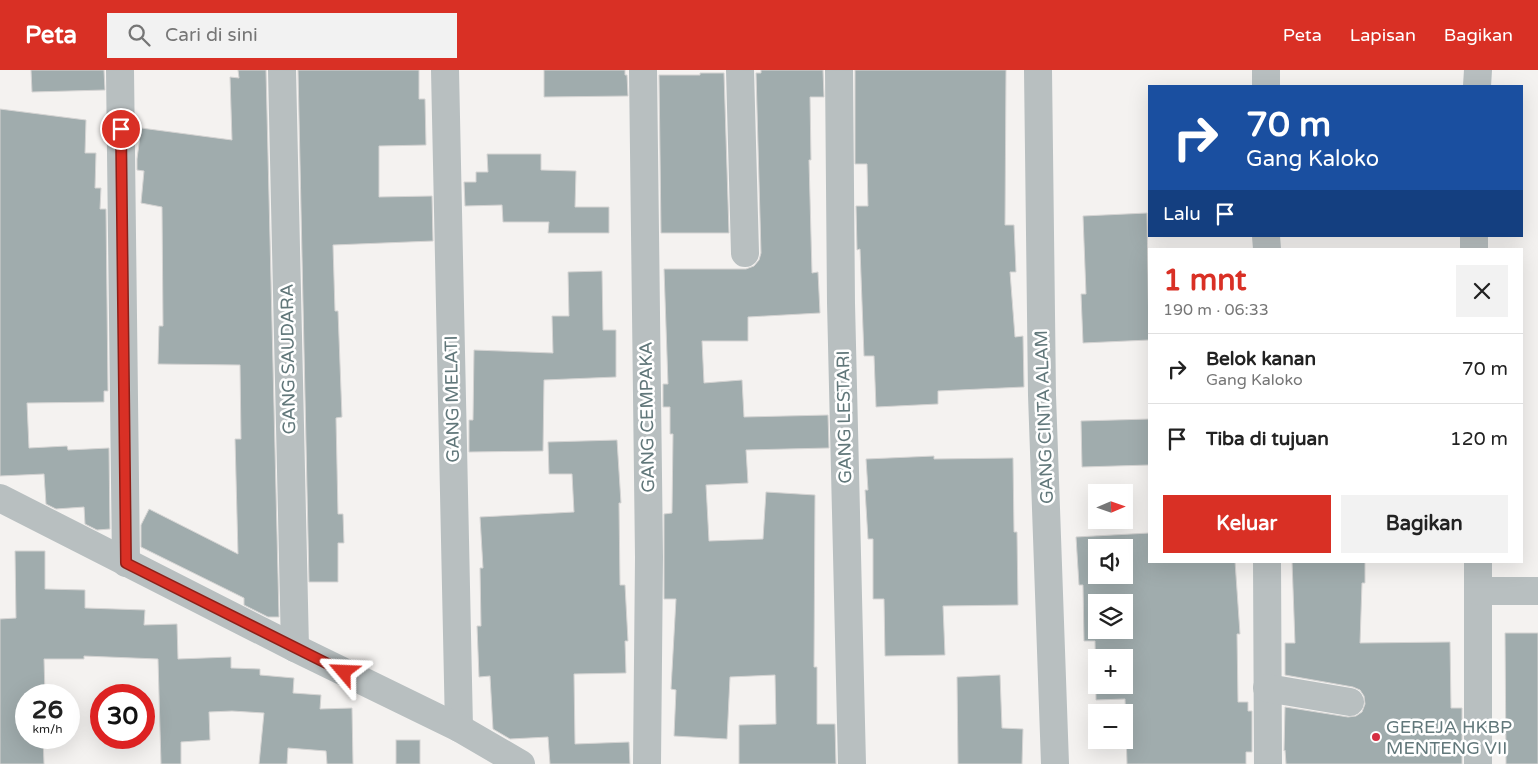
<!DOCTYPE html>
<html lang="id">
<meta charset="utf-8">
<style>
body{margin:0;font-family:"Varela Round",sans-serif;background:#f2f2f2;color:#222;height:100vh;display:flex;flex-direction:column;font-size:19px;white-space:nowrap}
*{box-sizing:border-box;margin:0}
p{font-size:16px;color:#767676}
.icon{flex:none;width:28px;height:28px;fill:none;stroke:currentColor;stroke-width:2;stroke-linecap:round;stroke-linejoin:round}
.map{position:relative;flex:1;overflow:hidden}
.drawer{position:absolute;left:1148px;top:178px;width:375px;height:315px;display:flex;flex-direction:column;background:#fff;border-radius:0px;box-shadow:0 5px 20px #0002}
.drawer>*{flex:none}
.banner{position:absolute;left:1148px;top:15px;width:375px;height:152px;border-radius:0px;box-shadow:0 5px 20px #0002;background:#1a4fa0;color:#fff;overflow:hidden}
.needle{width:32px;rotate:88deg}
.buttons{position:absolute;left:1088px;top:414px;display:grid;gap:10px}
.buttons a{display:grid;place-items:center;width:45px;height:45px;border-radius:0px;background:#fff;box-shadow:0 5px 20px #0002;font-size:25px}
.speed{position:absolute;left:15px;top:614px;display:flex;gap:10px;font-size:25px;font-weight:700;text-align:center}
.speed>*{display:grid;place-content:center;width:65px;height:65px;border-radius:50%;background:#fff;box-shadow:0 5px 20px #0002;line-height:1}
.speed small{font-size:12px;font-weight:400}
.speed .limit{border:8px solid #d22;background:#fff;color:#111}
.pin{position:absolute;display:grid;place-items:center;width:42px;height:42px;color:#fff;margin:-21px;border:2px solid #fff;border-radius:50%;box-shadow:0 1px 5px #0007}
.me{position:absolute;width:55px;margin:-28px;rotate:296deg;stroke-linejoin:round;filter:drop-shadow(0 0 4px #0008)}
.turn{display:flex;align-items:center;gap:18px;height:105px;padding:0 15px;font-size:22px}
.turn .icon{width:65px;height:65px;stroke-width:2.5}
.turn b{display:block;font-size:35px;line-height:42px}
.then{display:flex;align-items:center;height:48px;padding:0 15px;background:#0003;gap:10px;font-size:19px}
.round{display:grid;place-items:center;flex:none;width:52px;height:52px;border-radius:0px;background:#f2f2f2}
.overview{display:flex;align-items:center;justify-content:space-between;height:85px;padding:0 15px}
h1{font-size:30px;font-weight:700;line-height:38px;color:#d93025}
.primary-button{display:flex;gap:10px;margin-top:auto;padding:10px 15px}
.primary-button a{flex:1;height:58px;border-radius:0px;background:#d93025;color:#fff;font-size:20px;font-weight:700;line-height:58px;text-align:center}
.primary-button a+a{background:#f2f2f2;color:#222}
ul{padding:0;list-style:none}
li{display:flex;align-items:center;gap:15px;height:70px;padding:0 15px;border-top:1px solid #e0e0e0}
li div{flex:1}
li b{display:block;font-size:19px}
li em{font-style:normal}
header{display:flex;align-items:center;gap:30px;box-sizing:border-box;height:70px;padding:0 25px;background:#d93025;color:#fff}
header strong{font-size:24px}
nav{display:flex;gap:28px;margin-inline-start:auto;font-size:18px}
.search{width:350px;height:45px;background:#f2f2f2;display:flex;align-items:center;gap:12px;box-sizing:border-box;padding:0 18px;border-radius:0px;color:#767676;font-size:19px}
.map>svg:first-child{display:block}
.building{fill:#a0acad;stroke:#d5d4d3;fill-rule:evenodd}
.lines{fill:none;stroke-linecap:round;stroke-linejoin:round}
.minor{stroke:#b8bfc0;stroke-width:28}
.route-casing{stroke:#8d1f18;stroke-width:12}
.route{stroke:#d93025;stroke-width:9}
.poi-dot{fill:#d52e41;stroke:#fff;stroke-width:2}
.labels{text-anchor:middle;dominant-baseline:central;stroke-width:5;stroke-linejoin:round;paint-order:stroke}
.street-label{font-size:18px;fill:#61777a;stroke:#fff}
.poi-label{font-size:18px;fill:#61777a;stroke:#fff;text-anchor:start}
</style>
<header>
<strong>Peta</strong>
<div class="search"><svg class="icon" aria-label="search" viewBox="0 0 24 24"><circle cx="10" cy="10" r="6"/><path d="M15 15l6 6"/></svg>Cari di sini</div>
<nav><a>Peta</a><a>Lapisan</a><a>Bagikan</a></nav>
</header>
<div class="map">
<svg width="1538" height="694" viewBox="0 0 1538 694">
<rect width="100%" height="100%" fill="#f4f2f0"/>
<g class="building">
<polygon points="31,0 104,0 105,20 32,22"/>
<polygon points="238,0 266,0 279,547 268,547 244,535 244,528 141,477 141,455 149,439 238,484 235,369 241,369 240,295 158,294 159,256 163,256 162,137 141,133 144,101 137,100 137,89 141,58 232,70 230,7 239,8"/>
<polygon points="298,0 419,0 419,29 425,29 426,75 379,76 379,127 432,126 433,171 333,175 335,241 338,241 342,347 336,348 338,444 343,444 344,473 338,473 338,512 309,512"/>
<polygon points="544,0 625,0 625,5 627,5 628,26 544,27"/>
<polygon points="761,0 823,0 824,27 810,27 811,90 809,90 812,203 818,202 820,243 748,247 748,271 702,271 704,313 742,310 744,347 828,345 829,378 746,380 748,413 706,415 709,471 763,469 766,422 815,425 814,597 817,597 817,654 835,654 836,694 739,694 739,655 776,654 775,605 730,607 727,669 674,666 676,620 671,619 676,529 664,529 664,444 672,443 673,364 670,364 670,337 663,337 663,314 668,314 664,199 746,199 754,196 759,190 761,183 756,3 761,3"/>
<polygon points="855,0 1006,0 1005,155 1014,155 1016,202 1010,202 1015,267 1023,266 1024,317 938,321 938,334 876,337 874,286 864,286 860,179 857,180 856,136 868,136 867,94 855,94"/>
<polygon points="700,3 724,3 729,163 661,163 659,5 700,5"/>
<polygon points="0,39 86,50 85,83 96,83 95,118 101,118 100,139 106,139 108,321 104,321 104,332 27,333 29,378 67,376 68,380 109,378 110,459 97,460 85,454 84,437 56,439 46,434 44,404 0,406"/>
<polygon points="487,84 541,84 541,100 576,101 575,137 609,137 609,163 548,163 549,152 503,152 502,135 465,136 464,112 476,112 476,102 488,102"/>
<polygon points="1147,143 1149,270 1083,273 1081,224 1086,224 1083,146"/>
<polygon points="602,201 603,260 616,260 616,307 544,310 543,381 469,382 469,350 473,350 474,280 553,283 552,246 569,246 568,202"/>
<polygon points="1149,349 1149,395 1082,397 1081,351"/>
<polygon points="617,370 621,433 619,433 620,515 625,515 628,571 625,571 626,603 574,604 575,674 629,672 630,694 550,694 548,667 510,669 493,659 490,606 479,607 477,556 481,556 480,498 483,498 480,447 574,442 572,404 549,404 548,372"/>
<polygon points="934,386 934,389 1013,388 1014,462 1017,462 1018,535 943,536 945,585 885,586 884,529 873,529 873,469 868,469 865,420 868,420 866,389"/>
<path d="M1149,463v28h86l5,73h-3l1,68h10v9h4v41h-6v12h-119l-2,-65 -29,1 -1,-59h-11l-1,-56h-4l-3,-48zM1096,478h28v27h-28zM1096,532h28v28h-28zM1096,588h28v27h-28z"/>
<polygon points="15,481 45,481 45,519 85,520 85,538 145,540 144,555 177,554 178,589 231,587 231,598 260,599 260,605 294,608 293,623 321,625 320,639 352,638 353,694 327,694 326,681 288,678 287,694 259,694 264,643 232,641 209,642 210,670 181,672 181,694 161,694 158,589 84,586 84,589 44,589 45,625 26,625 26,668 43,668 44,694 0,694 0,549 16,548"/>
<polygon points="1292,491 1365,491 1365,513 1362,513 1360,573 1450,572 1451,638 1462,638 1462,694 1286,694 1285,680 1284,681 1285,637 1348,647 1356,646 1362,642 1365,634 1364,626 1360,620 1353,617 1285,605 1285,573 1295,573"/>
<polygon points="1505,563 1538,563 1538,694 1506,694"/>
<polygon points="1000,605 1002,658 1023,659 1022,694 958,694 957,607"/>
<rect x="396" y="670" width="24" height="24"/>
</g>
<g class="lines">
<g class="minor">
<polyline points="120,0 126,493"/>
<polyline points="282,0 295,578"/>
<polyline points="445,0 459,658"/>
<polyline points="643,0 649,487 647,694"/>
<polyline points="740,0 745,183"/>
<polyline points="839,0 841,233 852,694"/>
<polyline points="1038,0 1042,325 1055,694"/>
<polyline points="1266,0 1266,16"/>
<polyline points="1477,16 1478,0"/>
<polyline points="1266,166 1267,179"/>
<polyline points="1474,166 1474,179"/>
<polyline points="0,428 295,578 459,658 521,694"/>
<polyline points="1267,491 1268,694"/>
<polyline points="1478,491 1478,694"/>
<polyline points="1478,521 1538,521"/>
<polyline points="1267,618 1350,632"/>
</g>
</g>
<g class="lines">
<g class="route-casing">
<polyline id="route" points="121,59 126,493 344,602"/>
</g>
<use href="#route" class="route"/>
</g>
<circle class="poi-dot" cx="1376" cy="667" r="5"/>
<g class="labels">
<g class="street-label">
<text transform="translate(288 289) rotate(-91)">GANG SAUDARA</text>
<text transform="translate(452 329) rotate(-91)">GANG MELATI</text>
<text transform="translate(647 347) rotate(-91)">GANG CEMPAKA</text>
<text transform="translate(844 347) rotate(-91)">GANG LESTARI</text>
<text transform="translate(1044 347) rotate(-92)">GANG CINTA ALAM</text>
</g>
<g class="poi-label">
<text x="1386" y="657">GEREJA HKBP<tspan x="1386" dy="21">MENTENG VII</tspan></text>
</g>
</g>
</svg>
<div class="buttons">
<a><svg class="needle" viewBox="-14 -14 28 28"><path d="M0-13l5 13h-10z" fill="#e53935"/><path d="M0 13l5-13h-10z" fill="#767676"/></svg></a>
<a><svg class="icon" aria-label="sound" viewBox="0 0 24 24"><path d="M4 9h4l5-4v14l-5-4H4zM17 9q2 3 0 6"/></svg></a>
<a><svg class="icon" aria-label="layers" viewBox="0 0 24 24"><path d="M12 4l9 5-9 5-9-5zM3 14l9 5 9-5"/></svg></a>
<a>+</a>
<a>−</a>
</div>
<div class="speed"><div>26<small>km/h</small></div><div class="limit">30</div></div>
<div class="pin" style="left:121px;top:59px;background:#d93025"><svg class="icon" aria-label="arrive" viewBox="0 0 24 24"><path d="M6 21V4h12l-3 4 3 4H6"/></svg></div>
<svg class="me" style="left:344px;top:602px" viewBox="-20 -20 40 40"><path d="M0-17L14 15 0 8-14 15z" fill="#d93025" stroke="#fff" stroke-width="4"/></svg>
<div class="banner">
<div class="turn"><svg class="icon" aria-label="right" viewBox="0 0 24 24"><path d="M7 20v-9h11M14 6l5 5-5 5"/></svg><div><b>70 m</b>Gang Kaloko</div></div>
<div class="then">Lalu<svg class="icon" aria-label="arrive" viewBox="0 0 24 24"><path d="M6 21V4h12l-3 4 3 4H6"/></svg></div>
</div>
<section class="drawer">
<div class="overview"><div><h1>1 mnt</h1><p>190 m · 06:33</p></div><a class="round"><svg class="icon" aria-label="close" viewBox="0 0 24 24"><path d="M6 6l12 12M18 6L6 18"/></svg></a></div>
<ul>
<li><svg class="icon" aria-label="right" viewBox="0 0 24 24"><path d="M7 20v-9h11M14 6l5 5-5 5"/></svg><div><b>Belok kanan</b><p>Gang Kaloko</p></div><em>70 m</em></li>
<li><svg class="icon" aria-label="arrive" viewBox="0 0 24 24"><path d="M6 21V4h12l-3 4 3 4H6"/></svg><div><b>Tiba di tujuan</b></div><em>120 m</em></li>
</ul>
<div class="primary-button"><a>Keluar</a><a>Bagikan</a></div>
</section>
</div>
